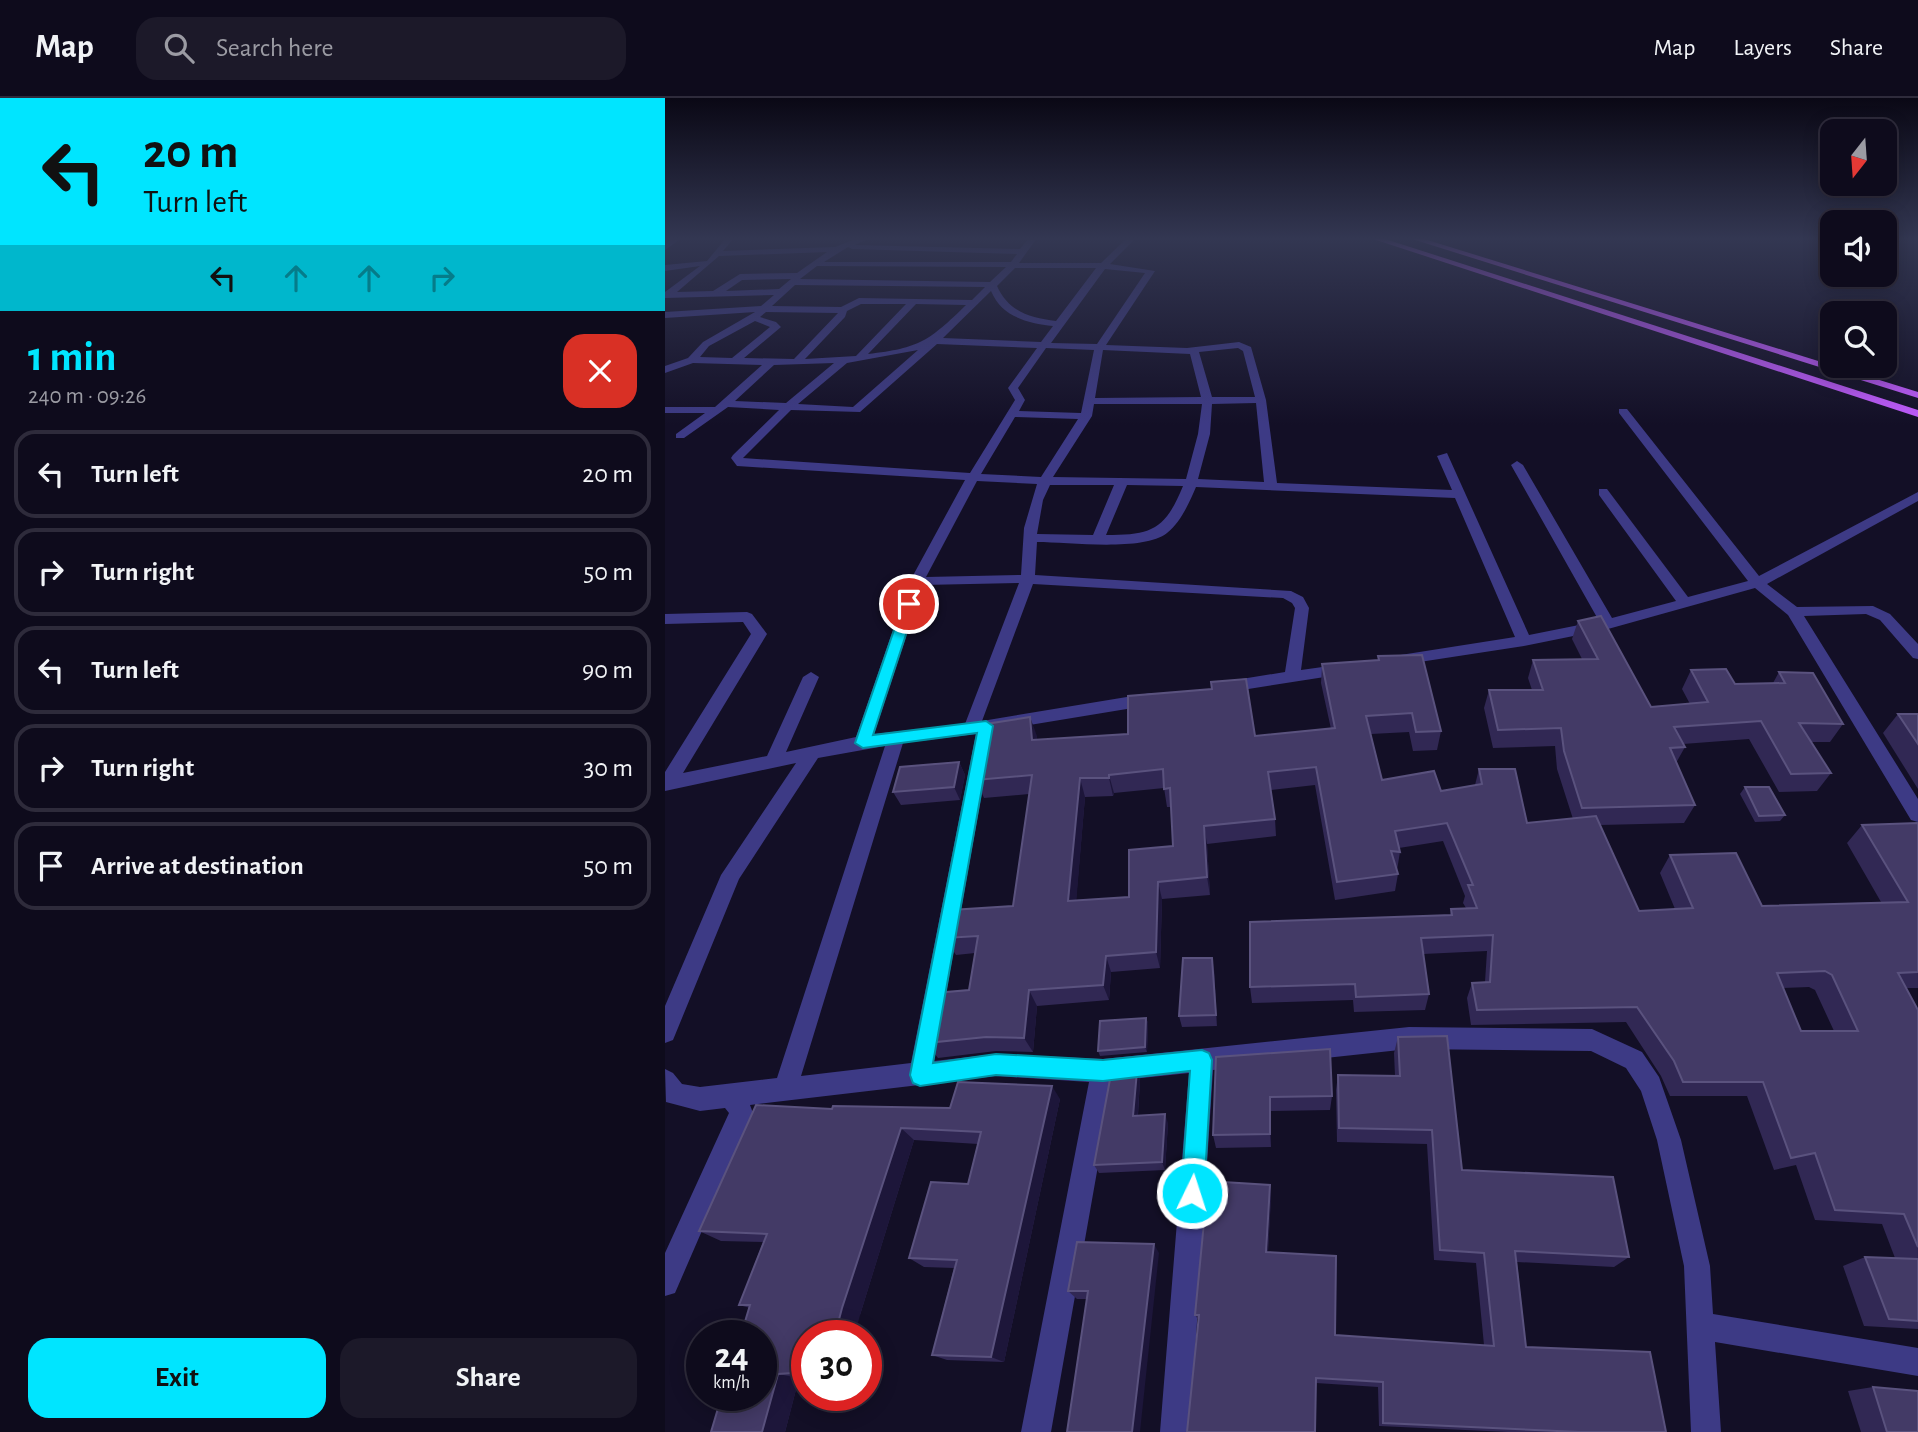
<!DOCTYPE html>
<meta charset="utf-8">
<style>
body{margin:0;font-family:"Alegreya Sans",sans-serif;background:#1c1929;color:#f1f3f6;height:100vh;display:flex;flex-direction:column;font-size:26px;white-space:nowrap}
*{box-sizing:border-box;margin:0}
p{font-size:23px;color:#9b9ba3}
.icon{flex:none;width:38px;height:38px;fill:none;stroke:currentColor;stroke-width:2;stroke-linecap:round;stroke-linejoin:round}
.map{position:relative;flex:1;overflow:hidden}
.panel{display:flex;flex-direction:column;background:#0e0b1c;width:665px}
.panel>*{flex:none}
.guide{background:#00e5ff;color:#111;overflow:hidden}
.needle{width:46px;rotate:197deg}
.buttons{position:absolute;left:1155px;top:21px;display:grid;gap:14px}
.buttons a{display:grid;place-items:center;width:77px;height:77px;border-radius:14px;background:#0e0b1c;box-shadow:0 4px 18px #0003,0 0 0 2px #2e2b3b;font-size:35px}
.speed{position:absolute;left:21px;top:1222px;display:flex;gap:14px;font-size:35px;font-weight:700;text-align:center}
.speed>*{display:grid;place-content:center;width:91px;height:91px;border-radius:50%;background:#0e0b1c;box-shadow:0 4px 18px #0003,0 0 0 2px #2e2b3b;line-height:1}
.speed small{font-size:18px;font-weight:400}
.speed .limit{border:10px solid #d22;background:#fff;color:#111}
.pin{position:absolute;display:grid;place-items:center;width:60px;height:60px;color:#fff;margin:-30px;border:4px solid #fff;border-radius:50%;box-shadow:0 2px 7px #0007}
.me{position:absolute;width:77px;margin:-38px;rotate:4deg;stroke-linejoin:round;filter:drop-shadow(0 0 5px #0008)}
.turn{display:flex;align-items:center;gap:24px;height:147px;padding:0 28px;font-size:32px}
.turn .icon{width:91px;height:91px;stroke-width:2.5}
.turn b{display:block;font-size:49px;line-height:60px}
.lanes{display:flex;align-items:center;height:66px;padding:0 28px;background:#0003;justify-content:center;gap:35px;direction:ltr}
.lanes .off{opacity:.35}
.round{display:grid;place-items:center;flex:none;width:74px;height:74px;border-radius:21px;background:#1c1929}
.head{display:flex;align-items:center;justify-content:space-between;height:119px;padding:0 28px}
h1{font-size:42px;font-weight:700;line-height:52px;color:#00e5ff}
.cta{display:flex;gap:14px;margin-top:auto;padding:14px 28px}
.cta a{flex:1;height:80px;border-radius:21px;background:#00e5ff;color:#111;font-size:28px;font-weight:700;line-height:80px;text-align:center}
.cta a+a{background:#1c1929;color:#f1f3f6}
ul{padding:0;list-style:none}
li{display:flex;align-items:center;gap:21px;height:88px;margin:0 14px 10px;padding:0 14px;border:4px solid #2e2b3b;border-radius:21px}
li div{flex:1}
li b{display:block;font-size:26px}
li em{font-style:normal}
header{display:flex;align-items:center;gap:42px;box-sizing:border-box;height:98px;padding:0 35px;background:#0e0b1c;border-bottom:2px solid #2e2b3b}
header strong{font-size:33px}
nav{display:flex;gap:38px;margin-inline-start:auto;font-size:24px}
.search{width:490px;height:63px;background:#1c1929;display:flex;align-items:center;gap:18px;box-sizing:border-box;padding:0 24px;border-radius:21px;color:#9b9ba3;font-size:26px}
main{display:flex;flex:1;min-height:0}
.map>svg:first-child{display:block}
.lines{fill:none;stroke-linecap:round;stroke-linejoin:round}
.minor{fill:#3d3a85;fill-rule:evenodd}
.major{fill:#c25bff;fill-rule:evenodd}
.wall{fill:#312854;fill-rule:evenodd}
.shaded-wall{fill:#1d163a}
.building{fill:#433a66;stroke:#5a527e;stroke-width:2;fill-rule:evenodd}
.route{fill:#00e5ff;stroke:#0095a6;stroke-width:2}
</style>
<header>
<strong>Map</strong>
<div class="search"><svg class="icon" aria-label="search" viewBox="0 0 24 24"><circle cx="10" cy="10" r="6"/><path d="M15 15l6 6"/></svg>Search here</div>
<nav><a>Map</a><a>Layers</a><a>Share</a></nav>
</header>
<main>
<section class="panel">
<div class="guide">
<div class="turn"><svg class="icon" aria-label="left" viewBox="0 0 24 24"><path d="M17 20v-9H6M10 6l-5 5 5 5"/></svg><div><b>20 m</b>Turn left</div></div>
<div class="lanes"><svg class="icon" aria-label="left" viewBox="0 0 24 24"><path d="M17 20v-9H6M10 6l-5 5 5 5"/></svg><svg class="icon off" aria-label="ahead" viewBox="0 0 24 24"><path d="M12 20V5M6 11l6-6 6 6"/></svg><svg class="icon off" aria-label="ahead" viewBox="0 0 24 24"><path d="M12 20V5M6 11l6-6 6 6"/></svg><svg class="icon off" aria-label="right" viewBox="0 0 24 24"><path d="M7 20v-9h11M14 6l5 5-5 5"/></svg></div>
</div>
<div class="head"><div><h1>1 min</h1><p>240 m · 09:26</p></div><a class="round" style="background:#d93025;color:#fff"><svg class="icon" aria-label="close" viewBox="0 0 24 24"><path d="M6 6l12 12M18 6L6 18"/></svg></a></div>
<ul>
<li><svg class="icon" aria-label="left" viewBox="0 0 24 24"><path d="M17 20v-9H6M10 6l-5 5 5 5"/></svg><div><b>Turn left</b></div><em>20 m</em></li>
<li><svg class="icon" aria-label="right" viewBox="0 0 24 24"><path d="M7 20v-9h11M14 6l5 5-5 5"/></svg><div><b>Turn right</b></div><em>50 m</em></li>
<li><svg class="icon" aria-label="left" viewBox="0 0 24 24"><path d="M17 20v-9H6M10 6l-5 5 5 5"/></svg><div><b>Turn left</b></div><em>90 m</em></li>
<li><svg class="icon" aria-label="right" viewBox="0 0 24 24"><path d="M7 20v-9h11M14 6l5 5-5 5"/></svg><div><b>Turn right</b></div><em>30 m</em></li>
<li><svg class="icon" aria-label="arrive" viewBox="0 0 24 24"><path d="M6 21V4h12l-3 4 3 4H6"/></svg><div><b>Arrive at destination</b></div><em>50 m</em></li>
</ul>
<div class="cta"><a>Exit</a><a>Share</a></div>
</section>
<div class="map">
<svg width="1253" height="1334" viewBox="0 0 1253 1334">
<rect width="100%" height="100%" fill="#130f26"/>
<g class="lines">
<g class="minor">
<polygon points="8,140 17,140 0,152 0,146"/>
<path d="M61,140h8l-11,13 112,-4 23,-9h12l-15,7 165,4 9,-11h8l-18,25h82l26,-25h9l-26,26 45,7 -49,74 81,3 52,-6 12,5 15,53 11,83 175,7 -15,-34 10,-3 82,182 70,-14 -88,-156 6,-4 6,4 89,153 64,-17 -77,-106v-6h8l81,108 60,-16 -129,-168v-4h8l132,167 159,-84v9l-151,83 30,23 76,-1 17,8 28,30v15l-5,-1 -33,-38 -14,-6 -62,2 114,183v23l-7,-2 -123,-205 -33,-27 -147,41 -84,17 -124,19 -6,-1 -2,-4 2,-4 121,-19 -60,-139 -259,-11c-7,16 -15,35 -29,46 -24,19 -99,9 -130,9l-2,33 256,16 12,6 6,11 -8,62 43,-6 8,5 -8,5 -121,19 -6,-2 -2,-4 2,-4 68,-11 10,-64 -3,-5 -9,-5 -250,-14 -51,137 169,-28 8,6 -8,6 -158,26 -59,330 62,-7 107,5 306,-32 183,2 50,23 17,25 22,63 29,126 3,48 205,34v28l-203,-34 6,90h-30l-7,-166 -27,-126 -16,-49 -15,-23 -35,-17 -182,-2 -196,21 -23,362h-30l29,-359 -76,8 -62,351h-30l68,-350 -93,-6 -246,29 3,8 -78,180 -10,3v-43l64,-140 -4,-5 -25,3 -34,-9 -1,-33 8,4 9,11 18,3 77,-9 108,-332 -67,12 -79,121 -66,161 -8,3v-37l56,-131 75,-112 -131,28v-19l86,-138 -8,-12 -78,2v-10l82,-2 5,2 15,20 -84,139 84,-17 36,-79 8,-5 8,5 -33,75 70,-15 54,-156 55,-101 -228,-14 -6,-8 2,-3 46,-45 -51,-3 -44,31h-8v-4l29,-21h-40v-6h50l47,-42 -69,-2 -28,10v-7l23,-8 15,-16 52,-30 -90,6v-6l96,-6 13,-11 -109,3v-6l35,-26 -35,5v-6l42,-4zM183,149l4,2 165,5 -6,8h-187zM162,154l-30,21 -57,1 -27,17 -36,1 42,-36zM152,168l189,1 -16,15 -190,-3zM350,170h81l-40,53c-26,-3 -47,-9 -59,-35zM440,171l40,4 -48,71 -46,-1zM126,181l-12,10 -53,2 16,-11zM130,187l190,2 -13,13 -113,-2 -18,9 -69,-1zM326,193c11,26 36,32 62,35l-12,16 -98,-4zM196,206h45l-50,52 -51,3 40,-42 2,-6zM251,206l50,1c-37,36 -46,43 -98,49zM101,214l72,1 -44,46 -50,-1 37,-31 -5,-5 -16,-5zM90,223l15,6 -38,31 -32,-1 9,-11zM272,246l100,4 -29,40 7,12 -45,73 -227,-15 48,-48 69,2zM381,250l48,2 -13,63 -62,-2 6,-11 -7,-12zM573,250l5,3 12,46h-43l-13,-45zM253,252l-65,57 -55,-3 49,-41zM438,252l87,4 11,43 -106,1zM169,265l-48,40 -51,-2 39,-36zM591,305l8,79 -66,-3 12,-45 2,-30zM429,306h108l-4,30 -12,45 -133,-2 39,-61zM350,319l63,2 -37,58 -60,-3zM312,383l60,3 -13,44 -3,47 -95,2zM385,387h64l-21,50 -56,-1 6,-34zM462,387l56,1c-18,44 -31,49 -77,49zM354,485l-54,141 -91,10 49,-149zM311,636l-65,329 -110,13 102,-333z"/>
</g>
<g class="major">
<polygon points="705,140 717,140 1253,312 1253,319"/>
<polygon points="744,140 756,140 1253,294 1253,300"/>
</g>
</g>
<g class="wall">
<path d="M913,523l73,86 39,-3 -8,-15 9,-19 44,14 38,-1 6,-11 64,52 -13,18h-19l20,31 -14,18 -38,1 -30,-53 -66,5 2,3 -9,16 19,42 -11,18 -84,2 39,86 36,-2 -15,-36 10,-18 92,51 119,-4 -34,-59 15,-18 56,-2v165h-12l12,22v319l-54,-3 -21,-60 22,-9 30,1 -13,-34 -67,-4 -19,-55 -22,5 -27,-74h-77l-9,-20 -35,-54 -155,3 -4,-27 5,-15 13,-1 2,-31 -64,3 6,40 -4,16 -71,2 -1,-12 -101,3 -2,-16 200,-72 1,-6 15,-1 -3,-5 2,-7 -22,-55 -44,7 1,4 -3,18 1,4 -3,17 -60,9 -20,-115 -44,5 4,29 1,17 -69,8 3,51 -48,4 -2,69 -49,4 -2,28 -72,6 -4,46 -37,-1 -58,7 -12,-15 43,-53 6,-37 -19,2 -11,-17 68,-32 16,-112 -45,4 -8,-18 54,-63 7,23 218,-4 76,-7 -10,-46 1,-19 56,-4v-4l63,75 -4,19 -24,1 -4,-19 -38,2 11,46 59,11 34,-6 4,-16 48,54 46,-4 -16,-50 -2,-23 -62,2 -9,-40 5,-18h43l-4,-12 5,-18 49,-1 -10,-20zM499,690l3,19h4l2,39 -44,51 -53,3 9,-103 28,-1 1,-3zM1144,889l6,3 19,41h-33l-18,-43z"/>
<polygon points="1233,616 1253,616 1253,691 1218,635"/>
<polygon points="294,664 300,677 295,702 236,707 228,694"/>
<polygon points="1080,689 1120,717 1115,723 1090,724 1075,696"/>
<polygon points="549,871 552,928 517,929 514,918"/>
<polygon points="481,920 483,925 482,954 435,958 433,953"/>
<polygon points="733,939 797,1072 964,1159 949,1169 852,1164 861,1249 1001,1334 843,1334 714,1328 713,1289 651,1285 534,1223 530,1217 606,1099 603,1154 670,1237 819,1247 811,1165 769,1162 762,1046 672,1044 671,992 673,977 730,978 729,955"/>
<polygon points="551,959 667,998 665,1012 606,1013 606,1049 551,1050 548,1037"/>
<polygon points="472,973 475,983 473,1017 503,1025 500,1072 434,1075 429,1067"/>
<polygon points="395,1001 339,1264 282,1262 267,1257 289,1170 259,1169 244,1160 303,1086 313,1046 249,1042 195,1217 142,1237 142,1280 134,1280 120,1334 46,1334 85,1210 74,1207 98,1144 56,1143 34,1133 167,1011 285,1010"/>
<polygon points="494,1155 422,1201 412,1201 403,1193"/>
<polygon points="1208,1289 1253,1334 1196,1334 1183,1293"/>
</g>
<g class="shaded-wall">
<polygon points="365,619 372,638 373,661 367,642"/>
<polygon points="294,664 300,677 295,702 289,689"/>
<polygon points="444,677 449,695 448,698 444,680"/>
<polygon points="415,680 420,699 410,819 403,803"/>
<polygon points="539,728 542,746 545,797 542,779"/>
<polygon points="493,784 497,801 495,870 491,854"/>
<polygon points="441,858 446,874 444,902 438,887"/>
<polygon points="547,860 549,871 552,928 551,917"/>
<polygon points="364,892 372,908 368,954 359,940"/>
<polygon points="481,920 483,925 482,954 480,949"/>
<polygon points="472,973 475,983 472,1027 468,1018"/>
<polygon points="387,988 395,1001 339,1264 326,1259"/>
<polygon points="605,999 606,1013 606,1049 605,1036"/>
<polygon points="500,1016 503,1025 500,1072 497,1064"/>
<polygon points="236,1030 249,1042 195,1217 190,1237 170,1237 177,1210"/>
<polygon points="605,1087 606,1099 602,1164 601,1154"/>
<polygon points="489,1146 494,1155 475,1334 467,1334"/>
<polygon points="113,1276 134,1280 120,1334 97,1334"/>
</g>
<g class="building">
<polygon points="936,518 986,609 1043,604 1026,572 1061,571 1070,586 1120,585 1114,574 1148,575 1178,626 1134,625 1166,675 1126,676 1096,623 1009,629 1020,649 1005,650 1030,707 917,710 899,653 896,630 833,632 824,592 878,592 868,562 933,561 913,523"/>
<path d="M757,557l19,76 -25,1 -4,-19 -46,3 16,64 52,-9 7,20 41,-7 -3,-15h36l12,54 69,-7 43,95 54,-3 -23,-53 66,-2 26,53 146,-4 -46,-77 56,-2v149l-20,1 20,37v237l-14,-33 -69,-4 -20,-57 -24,5 -28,-76h-80l-9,-21 -37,-54 -160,3 -5,-27 18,-1 3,-47 -72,3 8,56 -73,3 -1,-13 -105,3v-65l202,-7 -1,-6 26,-1 -9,-23h5l-26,-62 -52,8 5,21 -9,-1 7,23 -61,8 -21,-115 -48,5 7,47 -71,7 3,51 -49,5 -2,70 -50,4 -3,29 -74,5 -5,48 -38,-1 -60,6 9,-50 34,-3 9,-54 -33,2 6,-28 62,-4 19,-131 -56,5 10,-56 44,-7 2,23 96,-6v-38l84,-7 -1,-7 35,-3 9,57 80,-8 -13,-64 57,-4 -1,-4zM498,671l1,20 6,-1 3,58 -44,4v47l-61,4 12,-123h29v-3zM1160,873l7,4 26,56h-57l-24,-58z"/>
<polygon points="1233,616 1253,616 1253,646"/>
<polygon points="294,664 289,689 228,694 235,669"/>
<polygon points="1080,689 1104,689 1120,717 1094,718"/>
<polygon points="518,860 547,860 551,917 514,918"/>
<polygon points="481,920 480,949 433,953 435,923"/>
<polygon points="782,938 797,1072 948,1079 964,1159 850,1153 861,1249 985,1254 1001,1334 914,1334 718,1325 718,1284 651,1280 650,1334 522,1334 534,1217 530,1217 543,1083 605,1087 601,1154 671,1158 670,1237 829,1248 819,1155 775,1152 767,1032 674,1030 673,977 735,978 733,939"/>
<polygon points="665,951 667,998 605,999 605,1036 548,1037 551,959"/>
<polygon points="472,973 468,1018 500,1016 497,1064 429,1067 446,976"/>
<polygon points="293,984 387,988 326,1259 267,1257 292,1162 244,1160 266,1084 303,1086 316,1034 236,1030 177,1210 170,1237 142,1237 142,1274 113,1276 97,1334 46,1334 57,1297 96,1297 96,1237 76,1237 85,1207 74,1207 102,1136 34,1133 91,1007 167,1011 168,1008 285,1010"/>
<polygon points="412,1144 489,1146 467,1334 402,1334 423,1193 403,1193"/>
<polygon points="1200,1159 1253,1161 1253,1223 1224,1221"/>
<polygon points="1208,1289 1253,1293 1253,1334 1222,1334"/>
</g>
<linearGradient id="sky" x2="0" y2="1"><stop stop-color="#0a0815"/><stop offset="0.43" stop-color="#333752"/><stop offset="1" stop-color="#333752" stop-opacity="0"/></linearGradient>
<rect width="1253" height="327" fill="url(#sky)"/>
<polygon class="route" points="244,502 251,506 208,637 321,623 328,628 268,965 331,956 438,962 537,952 544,955 547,962 539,1095 535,1103 527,1106 519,1103 516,1095 525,973 438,983 331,977 255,988 248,985 245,977 312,635 198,650 190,645 238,506"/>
</svg>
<div class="buttons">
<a><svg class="needle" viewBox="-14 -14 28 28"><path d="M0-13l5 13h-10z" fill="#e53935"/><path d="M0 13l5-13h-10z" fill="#9b9ba3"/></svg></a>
<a><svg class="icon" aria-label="sound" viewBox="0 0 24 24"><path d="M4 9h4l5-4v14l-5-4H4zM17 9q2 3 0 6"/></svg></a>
<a><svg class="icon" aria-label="search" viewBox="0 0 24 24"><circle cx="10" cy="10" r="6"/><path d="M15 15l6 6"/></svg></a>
</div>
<div class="speed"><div>24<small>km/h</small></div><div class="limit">30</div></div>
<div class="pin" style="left:244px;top:506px;background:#d93025"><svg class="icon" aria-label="arrive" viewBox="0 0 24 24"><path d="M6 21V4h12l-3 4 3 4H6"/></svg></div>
<svg class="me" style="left:527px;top:1095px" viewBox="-20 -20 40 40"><circle r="17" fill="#00e5ff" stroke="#fff" stroke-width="3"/><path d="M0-11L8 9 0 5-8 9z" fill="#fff"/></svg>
</div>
</main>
